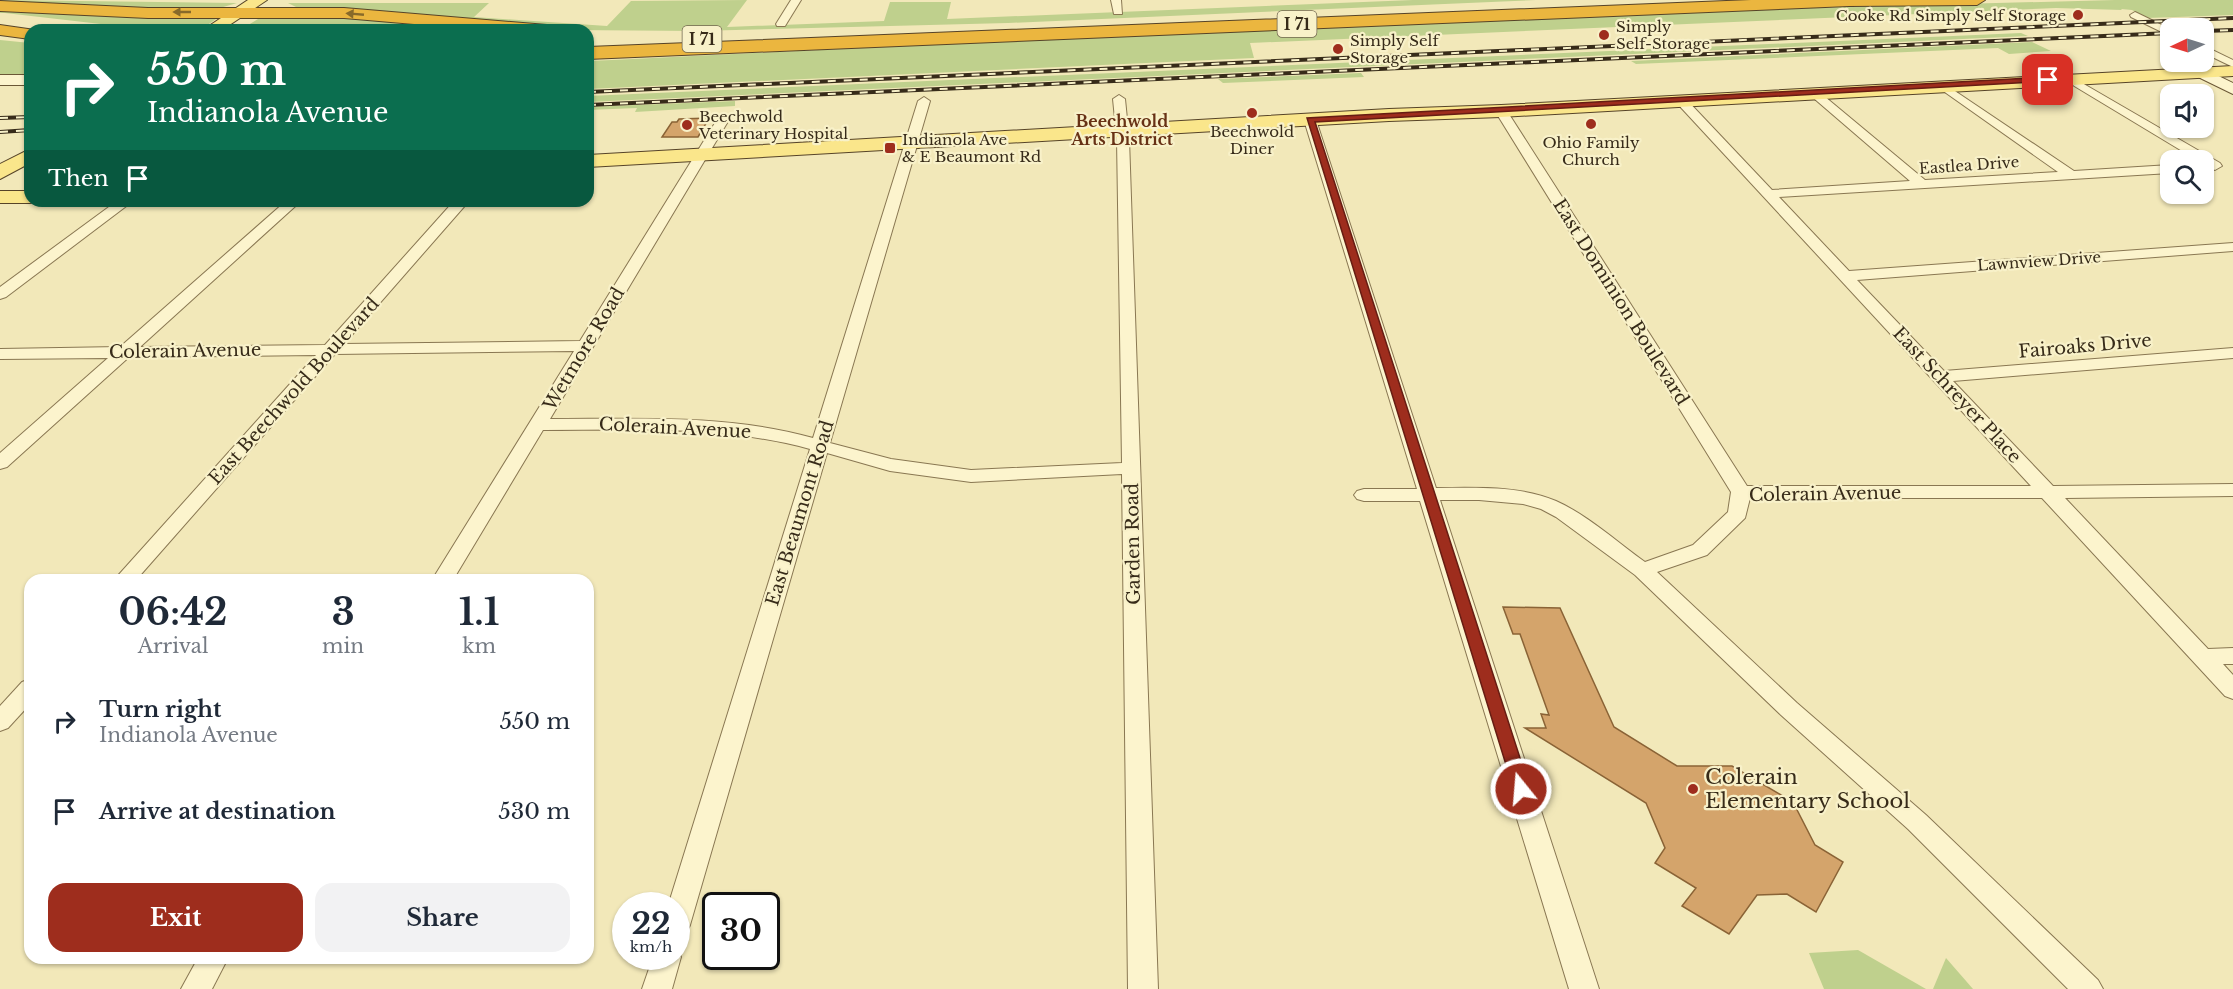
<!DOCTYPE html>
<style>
body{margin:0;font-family:"Libre Baskerville",serif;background:#f2f2f3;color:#1f2937;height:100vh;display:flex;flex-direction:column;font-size:22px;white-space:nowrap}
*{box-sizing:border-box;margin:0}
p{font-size:20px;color:#747a83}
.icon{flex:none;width:33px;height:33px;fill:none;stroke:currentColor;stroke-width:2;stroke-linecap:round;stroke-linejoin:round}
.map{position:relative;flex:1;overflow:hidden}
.sheet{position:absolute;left:24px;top:574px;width:570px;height:390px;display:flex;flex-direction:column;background:#fff;border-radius:18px;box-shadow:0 2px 4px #0004}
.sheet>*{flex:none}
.guide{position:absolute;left:24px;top:24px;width:570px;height:183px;border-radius:18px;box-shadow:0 2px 4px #0004;background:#0b6e4f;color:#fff;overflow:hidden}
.needle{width:39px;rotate:266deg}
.fabs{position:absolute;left:2160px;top:18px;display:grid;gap:12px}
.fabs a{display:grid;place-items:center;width:54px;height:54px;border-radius:12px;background:#fff;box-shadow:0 2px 4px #0004;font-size:30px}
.speed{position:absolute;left:612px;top:892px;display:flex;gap:12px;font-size:30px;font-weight:700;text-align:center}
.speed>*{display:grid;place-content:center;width:78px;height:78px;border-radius:50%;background:#fff;box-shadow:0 2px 4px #0004;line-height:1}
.speed small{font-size:15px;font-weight:400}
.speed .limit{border:3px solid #111;border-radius:9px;background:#fff;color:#111}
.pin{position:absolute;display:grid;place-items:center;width:51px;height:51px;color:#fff;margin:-26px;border-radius:12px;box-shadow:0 3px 9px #0006}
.me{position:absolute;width:66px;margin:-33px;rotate:343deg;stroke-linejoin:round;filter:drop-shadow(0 0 4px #0008)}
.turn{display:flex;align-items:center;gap:21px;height:126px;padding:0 24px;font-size:27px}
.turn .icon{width:78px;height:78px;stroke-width:2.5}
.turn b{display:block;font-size:42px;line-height:51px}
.then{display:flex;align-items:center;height:57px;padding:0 24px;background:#0003;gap:12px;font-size:22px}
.eta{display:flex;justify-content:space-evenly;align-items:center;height:102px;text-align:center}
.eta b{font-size:36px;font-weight:800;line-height:42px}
.primary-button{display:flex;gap:12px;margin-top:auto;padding:12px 24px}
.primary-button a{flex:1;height:69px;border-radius:18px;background:#9e2d1d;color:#fff;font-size:24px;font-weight:800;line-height:69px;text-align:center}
.primary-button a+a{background:#f2f2f3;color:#1f2937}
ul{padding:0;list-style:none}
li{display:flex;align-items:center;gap:18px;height:90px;padding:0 24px}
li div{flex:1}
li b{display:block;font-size:22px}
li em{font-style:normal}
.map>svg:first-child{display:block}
.green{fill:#bfd08d}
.building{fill:#d4a46b;stroke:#8a6336;stroke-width:1.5}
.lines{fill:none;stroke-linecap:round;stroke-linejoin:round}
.street-casing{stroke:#897752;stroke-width:2}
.secondary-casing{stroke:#6b5736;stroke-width:2}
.primary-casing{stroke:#564328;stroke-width:2}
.highway-casing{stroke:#564328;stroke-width:2}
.street{fill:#fcf4cd;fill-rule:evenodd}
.secondary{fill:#fcf4cd;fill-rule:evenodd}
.primary{fill:#fae68b;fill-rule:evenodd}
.highway{fill:#ebb63f;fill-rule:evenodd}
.rail-casing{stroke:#372b19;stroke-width:4}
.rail{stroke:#f8f1c9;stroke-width:2;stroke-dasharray:8;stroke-linecap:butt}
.oneway{fill:#886a2a}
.route{fill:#9e2d1d;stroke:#671d13;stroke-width:1.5}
.poi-dot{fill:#9e2d1d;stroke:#f8f1c9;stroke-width:2}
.labels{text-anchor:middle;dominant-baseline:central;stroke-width:4.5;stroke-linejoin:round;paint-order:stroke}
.far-poi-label{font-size:15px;fill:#372b19;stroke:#f8f1c9;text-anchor:start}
.far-street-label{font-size:15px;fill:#372b19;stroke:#f8f1c9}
.shield{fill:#f8f1c9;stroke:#71664e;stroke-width:1.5}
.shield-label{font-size:16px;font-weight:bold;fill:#372b19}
.far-neighbourhood-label{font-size:16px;font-weight:bold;fill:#673115;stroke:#f8f1c9}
.street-label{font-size:18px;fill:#372b19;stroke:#f8f1c9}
.near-poi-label{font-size:21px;fill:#372b19;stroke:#f8f1c9;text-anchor:start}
</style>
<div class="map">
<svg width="2233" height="989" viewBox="0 0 2233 989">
<rect width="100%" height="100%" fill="#f2e8b9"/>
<g class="green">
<polygon points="0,0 237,3 213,10 0,4"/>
<polygon points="747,0 727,27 884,21 890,2 951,2 947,19 1413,0 1536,0 1008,23 697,31 569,30 310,9 296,7 288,3 489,3 474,17 607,26 631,1"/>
<polygon points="2115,0 2233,0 2233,15 2147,18 2132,10 2121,9 2122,10 2056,8 1250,43 1254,58 588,89 588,61 612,60 1042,39 1767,9"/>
<polygon points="0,9 222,15 200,30 153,30 5,13 0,13"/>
<polygon points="322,14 507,30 240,30 258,19"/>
<polygon points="2021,33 2028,36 588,102 588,96"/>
<polygon points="0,40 30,43 30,75 0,75"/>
<polygon points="2032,42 2051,51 2009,54 1998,48 1636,64 1631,61"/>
<polygon points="1361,73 1364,77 1223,83 1218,79"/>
<polygon points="735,101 735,106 635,112 637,108 588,110 588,107"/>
<polygon points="1858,950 1926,989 1824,989 1809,953"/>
<polygon points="1946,958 1973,989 1933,989"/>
</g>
<g class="building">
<polygon points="709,118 698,137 662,137 672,122 677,122 679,119"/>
<polygon points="1503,607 1560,608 1614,727 1677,766 1732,766 1793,802 1815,845 1843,862 1816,912 1787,894 1757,895 1729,934 1682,906 1696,888 1655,863 1665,848 1646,803 1525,728 1546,728 1541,714 1549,715 1520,634 1513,634"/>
</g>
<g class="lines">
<g class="street-casing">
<g id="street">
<polygon points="791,0 801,0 785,26 777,26 776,24"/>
<polygon points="1111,0 1121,0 1122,14 1114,14"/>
<polygon points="2135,12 2170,29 2170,36 2131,17 2130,15"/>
<polygon points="2204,46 2233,60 2233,67 2204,53"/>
<polygon points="2070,76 2220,163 2222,166 2215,170 2204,165 2204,160 2197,160 2066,81 2064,79"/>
<path d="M1943,83l131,88 96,-6v8l-391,24 70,74 384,-28v8l-376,29 87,91 289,-23v10l-280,23 100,105 180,-2v12l-168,2 143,151 25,-1v16h-10l10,11v24l-8,-3 -183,-198h-292l-5,20 -38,37 -50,17 140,131 129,112 172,165 5,9h-35l-160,-160 -127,-114 -146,-140 -79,-58 -15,-8 -18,-5 -44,-4h-39l159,489h-30l-149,-488h-56l-7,-2 -3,-4 3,-4 7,-2h53l-113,-369 6,-4 6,4 120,368c39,0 83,-3 120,13 30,13 61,41 89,61l48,-17 35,-33 3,-20 -236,-381 6,-4 6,4 240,375h284l-357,-386 6,-4 4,1 88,93 138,-9 -100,-86v-4h8l107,89 133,-8 -119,-84 -2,-2z"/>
<path d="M1119,95l6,4 4,40 29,850h-30l-6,-515 -151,8 -81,-11 -63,-18 -137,472 -4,9 -10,3v-31h-8l142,-457c-87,-24 -178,-19 -267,-19l-90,150h-21l142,-229 -239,3 -199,226h-22l202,-225 -187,2 -122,110 -7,2v-16l108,-95 -108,1v-10l120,-2 166,-146h15l-161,146 185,-2 129,-144h15l-125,143 236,-3 138,-223 6,-4 6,4 -180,301c88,0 178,-5 263,19l105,-337 6,-4 6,4 -100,342 61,16 80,11 151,-7 -5,-324 -4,-40z"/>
<polygon points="117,201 133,201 6,297 0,299 0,287"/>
<polygon points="30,679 30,704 8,728 0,731 0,706 22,682"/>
<polygon points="676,948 681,957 672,989 642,989 653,957 676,957"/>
<polygon points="198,958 228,958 212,989 181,989"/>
</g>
</g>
<g class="secondary-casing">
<g id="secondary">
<polygon points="2200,67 2233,83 2233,94 2194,75 2192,72 2194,69"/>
<rect x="0" y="75" width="30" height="10"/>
</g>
</g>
<g class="primary-casing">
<g id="primary">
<polygon points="248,0 267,0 222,30 203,30"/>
<polygon points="2233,66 2233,76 1501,117 1389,121 588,167 588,155 1389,109 1501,105"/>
<polygon points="30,149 30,163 0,179 0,164"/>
<polygon points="0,191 30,191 30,201 38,201 30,203 0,203"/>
</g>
</g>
<g class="highway-casing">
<g id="highway">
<polygon points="1751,0 1985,0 1977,5 1849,6 588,59 588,47"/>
<polygon points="0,1 148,8 344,8 547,25 553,26 556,30 484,30 344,18 148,18 0,11"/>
<polygon points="0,25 35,30 30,30 30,39 0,35"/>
</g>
</g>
<use href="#street" class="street"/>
<use href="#secondary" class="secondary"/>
<use href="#primary" class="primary"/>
<use href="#highway" class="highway"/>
<g class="rail-casing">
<g id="rail">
<polyline points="2204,31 2233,30"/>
<polyline points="588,92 2233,18"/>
<polyline points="588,105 2170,33"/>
<polyline points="0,118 30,117"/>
<polyline points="0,132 30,130"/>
</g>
</g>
<use href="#rail" class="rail"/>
</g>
<defs><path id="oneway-solid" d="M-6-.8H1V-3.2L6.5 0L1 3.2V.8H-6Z" transform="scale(1.5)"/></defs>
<g class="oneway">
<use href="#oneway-solid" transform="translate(182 12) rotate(180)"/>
<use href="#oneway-solid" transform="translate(355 14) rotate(-175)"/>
</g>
<polygon class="route" points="2048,77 2050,78 2050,81 1315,122 1530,789 1528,794 1521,796 1515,794 1307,118"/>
<g class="poi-dot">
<circle cx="2078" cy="15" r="6"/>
<circle cx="1604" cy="35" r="6"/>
<circle cx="1338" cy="49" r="6"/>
<circle cx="1252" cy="113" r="6"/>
<circle cx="1591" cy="124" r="6"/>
<circle cx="687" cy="125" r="6"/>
<rect x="884" y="142" width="12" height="12" rx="3"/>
<circle cx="1693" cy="789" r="6"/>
</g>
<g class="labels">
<g class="far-poi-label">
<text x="2066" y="15" text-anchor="end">Cooke Rd Simply Self Storage</text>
<text x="1616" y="26">Simply<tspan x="1616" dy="17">Self-Storage</tspan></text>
<text x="1350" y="40">Simply Self<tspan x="1350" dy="17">Storage</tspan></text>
<text x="699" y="116">Beechwold<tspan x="699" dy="17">Veterinary Hospital</tspan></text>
<text x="1252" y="131" text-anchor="middle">Beechwold<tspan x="1252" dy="17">Diner</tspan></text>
<text x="902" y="139">Indianola Ave<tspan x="902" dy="17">&amp; E Beaumont Rd</tspan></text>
<text x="1591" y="142" text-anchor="middle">Ohio Family<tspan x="1591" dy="17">Church</tspan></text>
</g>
<g class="far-street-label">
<text transform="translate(1969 165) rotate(-4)">Eastlea Drive</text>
<text transform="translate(2039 261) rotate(-4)">Lawnview Drive</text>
</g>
<g class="shield">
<rect x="1277.5" y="11" width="39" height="26" rx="4.5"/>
<rect x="682.5" y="26" width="39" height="26" rx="4.5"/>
</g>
<g class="shield-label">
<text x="1297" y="24">I 71</text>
<text x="702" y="39">I 71</text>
</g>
<g class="far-neighbourhood-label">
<text x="1122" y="121">Beechwold<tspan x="1122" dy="18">Arts District</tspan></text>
</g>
<g class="street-label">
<text transform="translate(1621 302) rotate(58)">East Dominion Boulevard</text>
<text transform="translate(2085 346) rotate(-5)">Fairoaks Drive</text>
<text transform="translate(584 349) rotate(-59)">Wetmore Road</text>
<text transform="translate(185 351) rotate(-1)">Colerain Avenue</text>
<text transform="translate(294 391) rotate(-48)">East Beechwold Boulevard</text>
<text transform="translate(1957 395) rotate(47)">East Schreyer Place</text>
<text transform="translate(675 428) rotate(3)">Colerain Avenue</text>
<text transform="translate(1825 494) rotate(-1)">Colerain Avenue</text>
<text transform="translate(800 513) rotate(-73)">East Beaumont Road</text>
<text transform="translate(1133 544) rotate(-91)">Garden Road</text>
</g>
<g class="near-poi-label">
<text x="1705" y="777">Colerain<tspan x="1705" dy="24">Elementary School</tspan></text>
</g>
</g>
</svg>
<div class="fabs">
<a><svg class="needle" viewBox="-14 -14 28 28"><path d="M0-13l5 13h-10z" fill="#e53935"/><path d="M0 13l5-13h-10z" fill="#747a83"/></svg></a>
<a><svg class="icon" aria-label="sound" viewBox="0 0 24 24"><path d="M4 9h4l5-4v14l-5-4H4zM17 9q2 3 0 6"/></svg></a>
<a><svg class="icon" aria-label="search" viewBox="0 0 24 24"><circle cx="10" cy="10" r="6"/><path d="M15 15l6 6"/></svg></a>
</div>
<div class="speed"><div>22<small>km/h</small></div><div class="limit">30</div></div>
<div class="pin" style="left:2048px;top:80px;background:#d93025"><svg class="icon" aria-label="arrive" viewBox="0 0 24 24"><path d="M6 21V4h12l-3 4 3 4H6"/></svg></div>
<svg class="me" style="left:1521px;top:789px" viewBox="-20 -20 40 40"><circle r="17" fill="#9e2d1d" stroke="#fff" stroke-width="3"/><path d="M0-11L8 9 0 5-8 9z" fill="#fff"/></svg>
<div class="guide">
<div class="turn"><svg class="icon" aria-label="right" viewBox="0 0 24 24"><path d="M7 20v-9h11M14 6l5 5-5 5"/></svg><div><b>550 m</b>Indianola Avenue</div></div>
<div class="then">Then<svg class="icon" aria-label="arrive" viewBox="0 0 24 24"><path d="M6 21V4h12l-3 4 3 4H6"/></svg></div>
</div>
<section class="sheet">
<div class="eta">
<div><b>06:42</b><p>Arrival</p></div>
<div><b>3</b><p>min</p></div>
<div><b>1.1</b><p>km</p></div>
</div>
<ul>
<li><svg class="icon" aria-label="right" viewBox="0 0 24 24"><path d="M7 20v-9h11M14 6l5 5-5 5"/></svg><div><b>Turn right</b><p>Indianola Avenue</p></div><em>550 m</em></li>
<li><svg class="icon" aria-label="arrive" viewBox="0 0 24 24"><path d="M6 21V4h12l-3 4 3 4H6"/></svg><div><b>Arrive at destination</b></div><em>530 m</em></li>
</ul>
<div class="primary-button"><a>Exit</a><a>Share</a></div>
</section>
</div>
